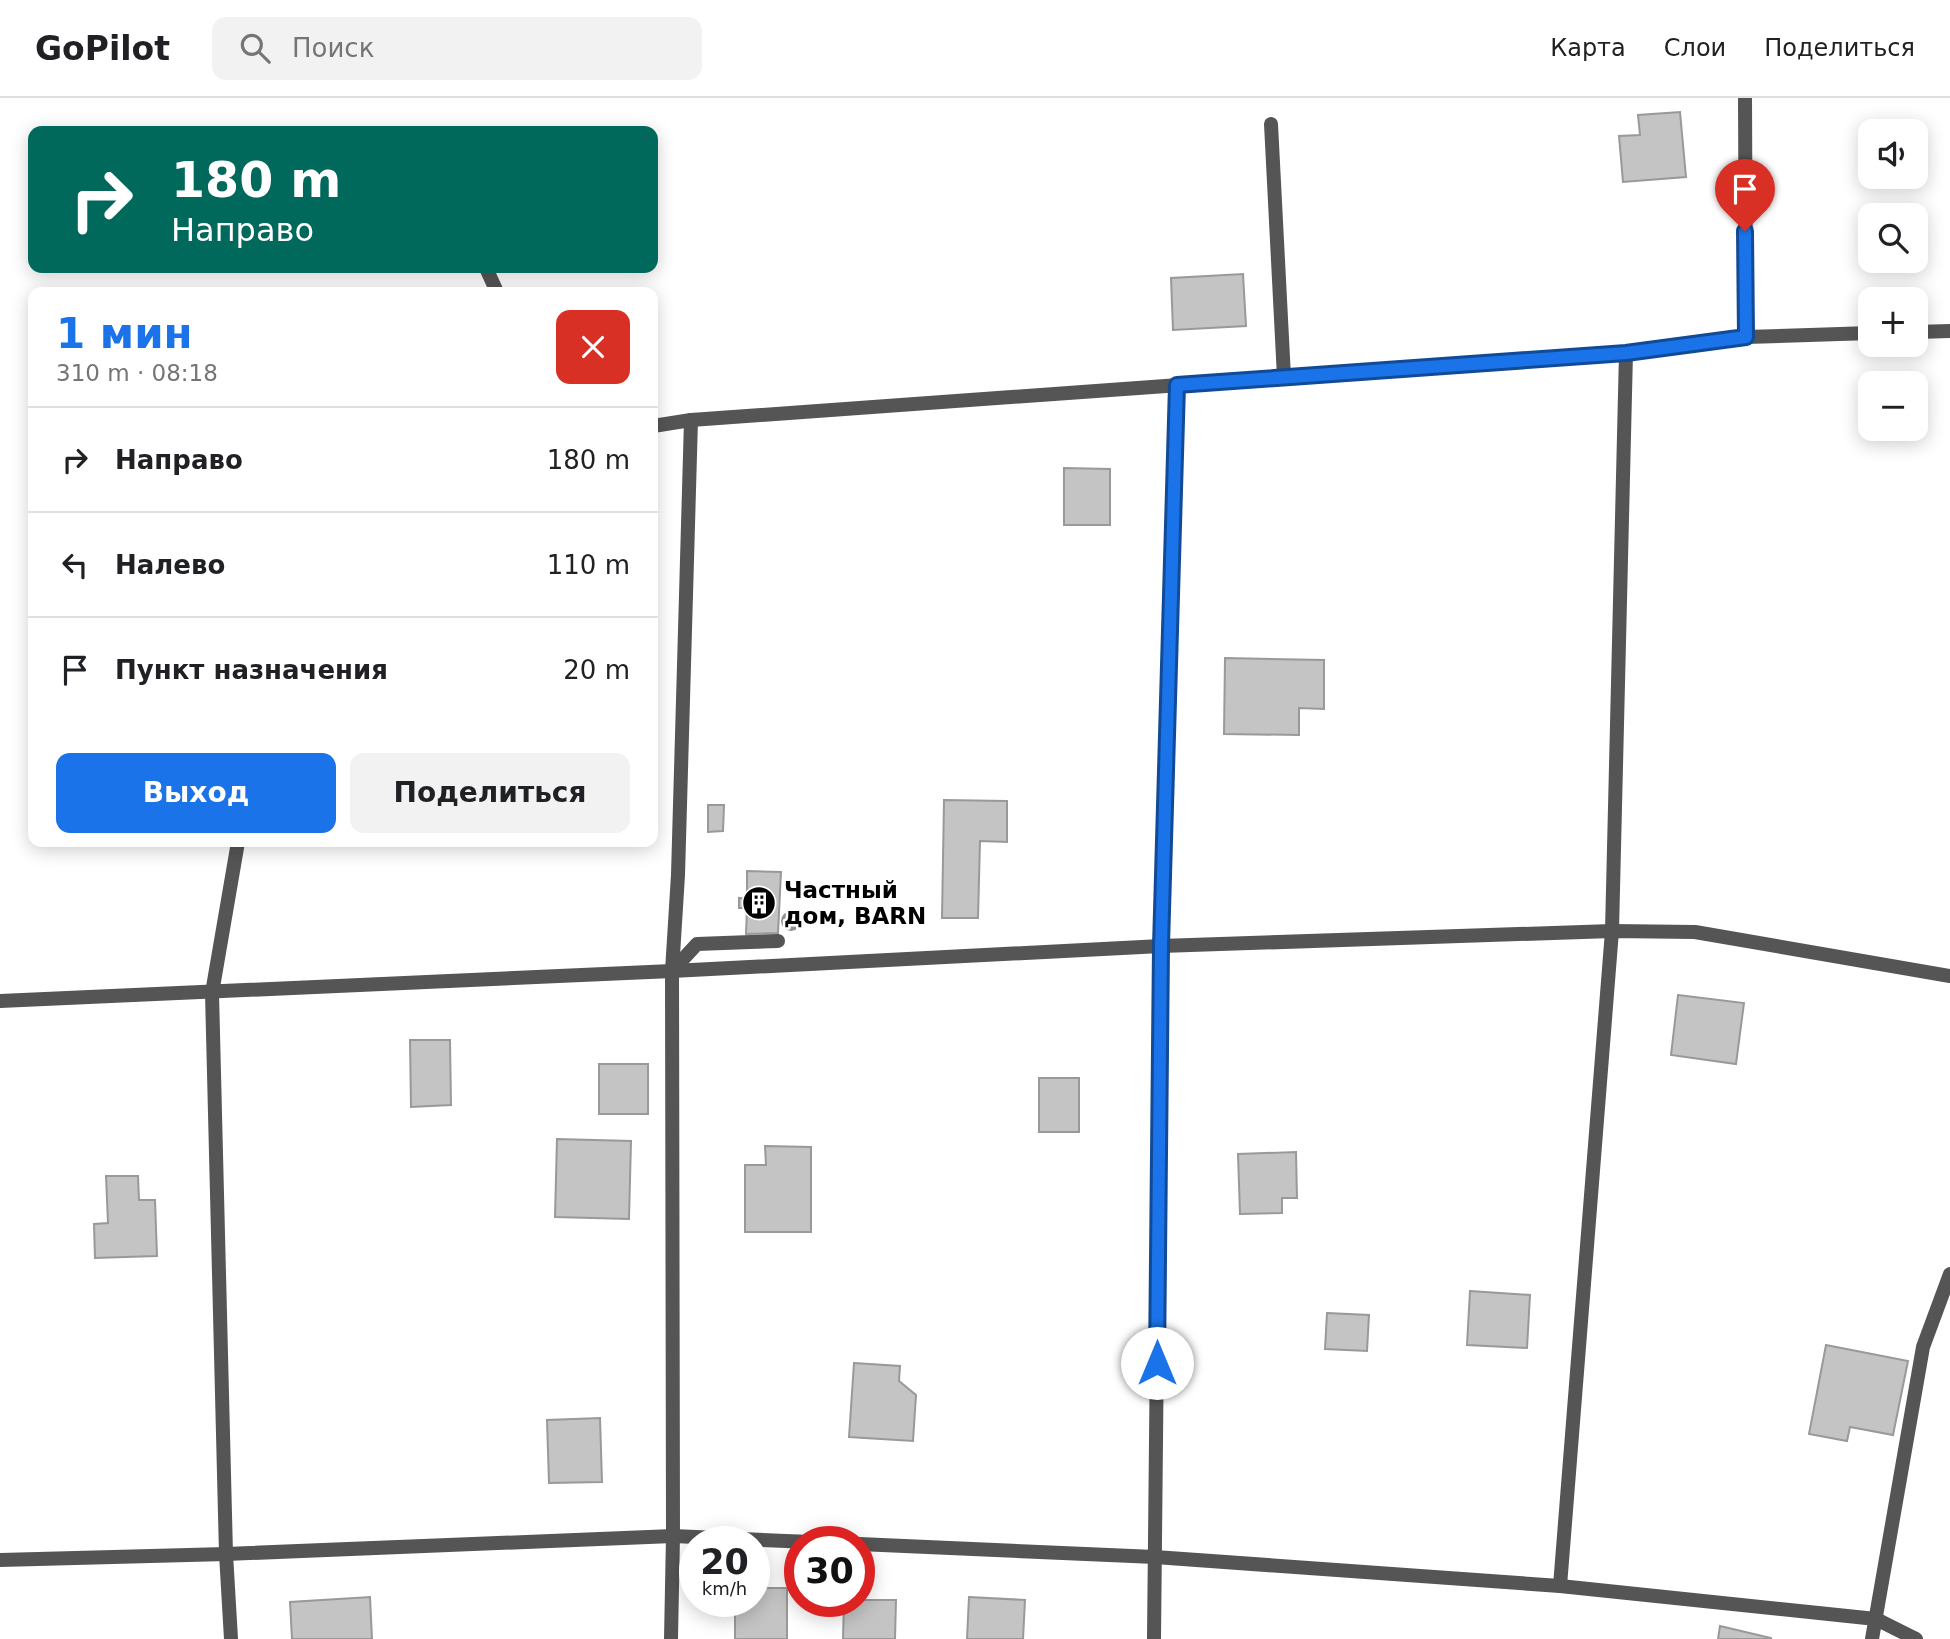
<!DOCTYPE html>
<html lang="ru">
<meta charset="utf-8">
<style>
body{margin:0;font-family:"DejaVu Sans",sans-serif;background:#f2f2f2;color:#202124;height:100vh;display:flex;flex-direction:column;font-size:26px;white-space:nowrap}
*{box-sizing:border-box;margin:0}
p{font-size:23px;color:#757577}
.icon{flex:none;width:38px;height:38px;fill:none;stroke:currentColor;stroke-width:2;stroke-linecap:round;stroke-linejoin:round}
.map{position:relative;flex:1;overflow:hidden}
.panel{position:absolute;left:28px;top:189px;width:630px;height:560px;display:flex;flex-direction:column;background:#fff;border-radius:14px;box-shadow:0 4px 18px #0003}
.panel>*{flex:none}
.hud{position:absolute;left:28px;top:28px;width:630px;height:147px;border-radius:14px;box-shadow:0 4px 18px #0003;background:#00695c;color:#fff;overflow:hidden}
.tools{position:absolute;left:1858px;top:21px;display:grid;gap:14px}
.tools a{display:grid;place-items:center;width:70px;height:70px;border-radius:14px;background:#fff;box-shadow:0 4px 18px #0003;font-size:35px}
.speed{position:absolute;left:679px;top:1428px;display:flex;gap:14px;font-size:35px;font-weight:700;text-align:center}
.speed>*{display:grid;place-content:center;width:91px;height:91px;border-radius:50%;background:#fff;box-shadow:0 4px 18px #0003;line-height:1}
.speed small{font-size:18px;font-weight:400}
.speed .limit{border:10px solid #d22;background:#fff;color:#111}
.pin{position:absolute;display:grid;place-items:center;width:60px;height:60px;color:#fff;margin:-72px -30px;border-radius:50% 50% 50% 0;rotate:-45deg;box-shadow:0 0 7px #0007}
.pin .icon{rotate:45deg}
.me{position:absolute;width:77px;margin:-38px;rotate:0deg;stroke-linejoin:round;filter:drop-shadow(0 0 5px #0008)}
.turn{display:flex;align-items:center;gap:24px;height:147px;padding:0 28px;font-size:32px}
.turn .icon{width:91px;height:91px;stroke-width:2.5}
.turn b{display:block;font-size:49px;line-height:60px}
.round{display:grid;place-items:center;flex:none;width:74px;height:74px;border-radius:14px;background:#f2f2f2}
.headline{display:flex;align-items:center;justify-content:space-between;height:119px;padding:0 28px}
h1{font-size:42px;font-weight:800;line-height:52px;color:#1a73e8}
.button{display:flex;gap:14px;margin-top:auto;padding:14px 28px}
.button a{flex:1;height:80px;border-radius:14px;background:#1a73e8;color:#fff;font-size:28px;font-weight:800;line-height:80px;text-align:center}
.button a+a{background:#f2f2f2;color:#202124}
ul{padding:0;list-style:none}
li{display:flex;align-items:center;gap:21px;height:105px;padding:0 28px;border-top:2px solid #e0e0e0}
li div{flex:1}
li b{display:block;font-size:26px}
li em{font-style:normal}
header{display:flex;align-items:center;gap:42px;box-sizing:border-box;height:98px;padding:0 35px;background:#fff;border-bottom:2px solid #e0e0e0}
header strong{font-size:33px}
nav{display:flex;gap:38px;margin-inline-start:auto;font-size:24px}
.search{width:490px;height:63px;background:#f2f2f2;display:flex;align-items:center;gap:18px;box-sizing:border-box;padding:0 24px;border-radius:14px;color:#757577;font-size:26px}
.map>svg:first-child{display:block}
.building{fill:#c4c4c4;stroke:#999;stroke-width:2}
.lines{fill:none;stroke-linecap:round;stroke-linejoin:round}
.service{stroke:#555;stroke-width:14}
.minor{stroke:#555;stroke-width:14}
.tree{fill:#8f8f8f}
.route-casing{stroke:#114b97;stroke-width:18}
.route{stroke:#1a73e8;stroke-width:12}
.labels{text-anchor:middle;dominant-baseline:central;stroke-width:5;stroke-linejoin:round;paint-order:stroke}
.poi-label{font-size:23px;font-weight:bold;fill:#000;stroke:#fff;text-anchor:start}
</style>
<header>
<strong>GoPilot</strong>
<div class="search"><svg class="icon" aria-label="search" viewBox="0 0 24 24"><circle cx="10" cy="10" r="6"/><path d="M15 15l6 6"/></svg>Поиск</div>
<nav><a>Карта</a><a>Слои</a><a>Поделиться</a></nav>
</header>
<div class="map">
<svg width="1950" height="1541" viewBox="0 0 1950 1541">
<rect width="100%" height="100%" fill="#fff"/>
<g class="building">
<polygon points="1680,14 1686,79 1623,84 1619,38 1640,37 1638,17"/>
<polygon points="1243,176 1246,228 1173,232 1171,180"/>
<polygon points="1064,370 1110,371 1110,427 1064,427"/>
<polygon points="1225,560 1324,562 1324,611 1299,610 1299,637 1224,636"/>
<polygon points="944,702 1007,703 1007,744 980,743 978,820 942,820"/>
<polygon points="708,707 724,707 723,733 708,734"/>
<polygon points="747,773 781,774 778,835 746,836 747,810 739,810 739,800 747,801"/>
<polygon points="1678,897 1744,905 1736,966 1671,957"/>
<polygon points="410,942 450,942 451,1007 411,1009"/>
<rect x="599" y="966" width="49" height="50"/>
<rect x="1039" y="980" width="40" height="54"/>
<polygon points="557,1041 631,1043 629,1121 555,1119"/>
<polygon points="765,1048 811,1049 811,1134 745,1134 745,1067 766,1067"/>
<polygon points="1296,1054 1297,1100 1282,1100 1282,1115 1240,1116 1238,1056"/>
<polygon points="106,1078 138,1078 139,1102 155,1102 157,1158 95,1160 94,1126 108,1125"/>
<polygon points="1470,1193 1530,1197 1527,1250 1467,1247"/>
<polygon points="1327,1215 1369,1217 1367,1253 1325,1251"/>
<polygon points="1826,1247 1908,1263 1893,1337 1850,1329 1847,1343 1809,1336"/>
<polygon points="854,1265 900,1268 899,1283 916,1297 913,1343 849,1339"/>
<polygon points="600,1320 602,1384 549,1385 547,1322"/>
<polygon points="754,1490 787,1490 787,1541 735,1541 735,1503 754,1503"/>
<polygon points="370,1499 372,1541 292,1541 290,1504"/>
<polygon points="969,1499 1025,1502 1023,1541 967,1541"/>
<polygon points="859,1502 896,1502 895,1541 843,1541 844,1503"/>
<polygon points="1720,1528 1771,1540 1771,1541 1718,1541"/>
</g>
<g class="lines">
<g class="service">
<polyline points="1271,26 1284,279"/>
<polyline points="486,170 497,194"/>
<polyline points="672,873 697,846 778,843"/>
</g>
<g class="minor">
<polyline points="1745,0 1746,239"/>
<polyline points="1916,234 1950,233"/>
<polyline points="653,328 691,322 1626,255 1746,239 1871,235"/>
<polyline points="0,903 672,873 1161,848 1612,833 1695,834 1950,878"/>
<polyline points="859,1446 1155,1459 1560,1488 1876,1521 1916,1541"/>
<polyline points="0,1462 226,1456 673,1438 810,1444"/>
<polyline points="1560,1488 1612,833 1626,255"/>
<polyline points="231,1541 226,1456 212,895 238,744"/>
<polyline points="671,1541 673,1438 672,873 678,777 691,322"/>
<polyline points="1154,1541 1161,848 1177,287"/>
<polyline points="1872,1541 1923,1249 1950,1176"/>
</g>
</g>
<circle class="tree" cx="791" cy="823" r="10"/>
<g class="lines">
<g class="route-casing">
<polyline id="route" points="1157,1265 1161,848 1177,287 1626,255 1746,239 1745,133"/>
</g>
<use href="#route" class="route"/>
</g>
<defs>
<g id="building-disc" transform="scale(1.75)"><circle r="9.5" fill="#000" stroke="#fff"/><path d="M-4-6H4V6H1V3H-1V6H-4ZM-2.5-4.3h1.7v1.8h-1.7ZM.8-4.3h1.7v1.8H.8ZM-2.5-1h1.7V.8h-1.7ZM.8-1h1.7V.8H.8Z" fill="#fff"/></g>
</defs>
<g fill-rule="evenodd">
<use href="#building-disc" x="759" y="805"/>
</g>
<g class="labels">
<g class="poi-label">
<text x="784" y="792">Частный<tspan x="784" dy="26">дом, BARN</tspan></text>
</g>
</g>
</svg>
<div class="tools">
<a><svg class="icon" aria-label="sound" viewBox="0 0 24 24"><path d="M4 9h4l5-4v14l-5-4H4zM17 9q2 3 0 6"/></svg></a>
<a><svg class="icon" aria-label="search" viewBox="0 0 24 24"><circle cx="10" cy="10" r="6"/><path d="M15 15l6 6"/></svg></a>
<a>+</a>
<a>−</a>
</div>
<div class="speed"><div>20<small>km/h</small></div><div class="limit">30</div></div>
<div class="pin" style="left:1745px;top:133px;background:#d93025"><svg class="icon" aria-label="arrive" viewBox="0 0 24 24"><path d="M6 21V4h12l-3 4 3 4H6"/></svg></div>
<svg class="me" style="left:1157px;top:1265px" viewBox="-20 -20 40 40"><circle r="19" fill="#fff"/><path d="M0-13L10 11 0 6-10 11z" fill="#1a73e8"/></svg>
<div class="hud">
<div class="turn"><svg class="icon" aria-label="right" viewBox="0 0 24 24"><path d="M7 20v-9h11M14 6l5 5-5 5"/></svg><div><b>180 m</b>Направо</div></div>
</div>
<section class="panel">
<div class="headline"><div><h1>1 мин</h1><p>310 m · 08:18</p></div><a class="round" style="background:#d93025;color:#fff"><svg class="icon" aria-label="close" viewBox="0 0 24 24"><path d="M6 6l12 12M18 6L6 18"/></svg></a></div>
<ul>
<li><svg class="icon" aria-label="right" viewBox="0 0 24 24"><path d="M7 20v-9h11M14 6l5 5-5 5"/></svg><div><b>Направо</b></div><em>180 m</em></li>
<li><svg class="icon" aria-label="left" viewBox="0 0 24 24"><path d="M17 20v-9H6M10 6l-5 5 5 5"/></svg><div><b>Налево</b></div><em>110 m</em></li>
<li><svg class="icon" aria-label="arrive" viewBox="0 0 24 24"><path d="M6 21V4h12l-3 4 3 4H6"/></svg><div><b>Пункт назначения</b></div><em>20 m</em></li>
</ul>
<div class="button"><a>Выход</a><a>Поделиться</a></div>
</section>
</div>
